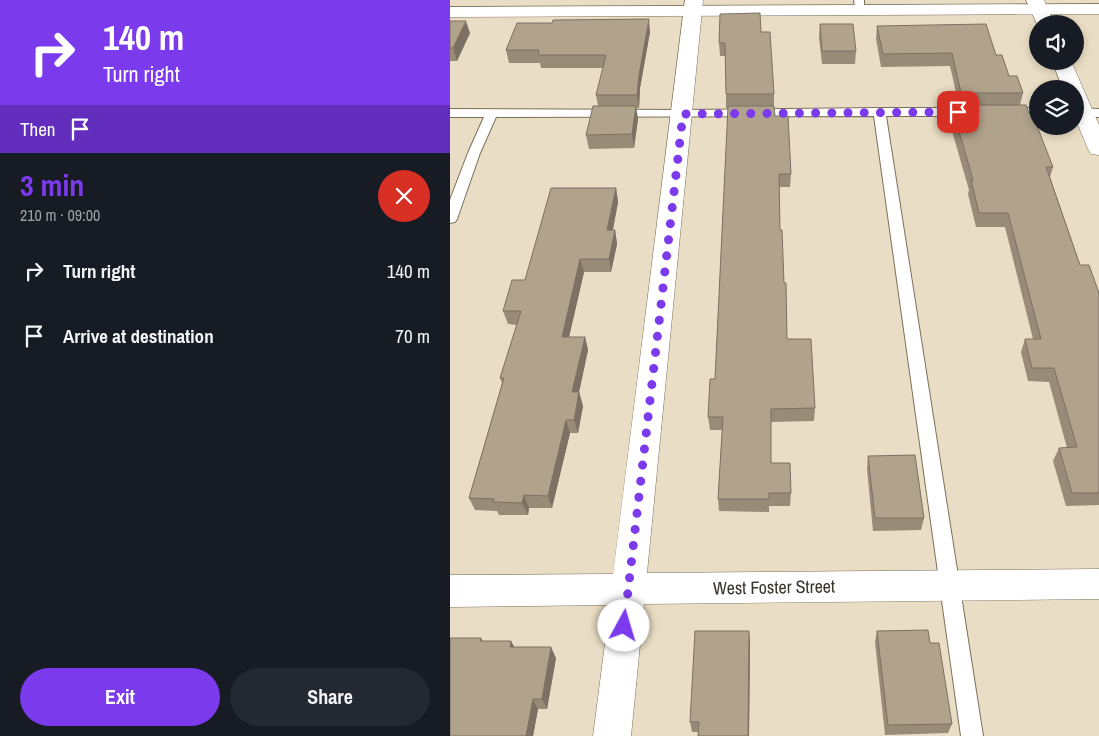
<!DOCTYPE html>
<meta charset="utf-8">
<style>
body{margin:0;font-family:"Archivo Narrow",sans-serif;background:#242831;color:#f1f3f6;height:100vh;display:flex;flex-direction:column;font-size:19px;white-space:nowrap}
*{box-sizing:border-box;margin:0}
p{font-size:16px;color:#9ea1a6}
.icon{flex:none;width:28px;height:28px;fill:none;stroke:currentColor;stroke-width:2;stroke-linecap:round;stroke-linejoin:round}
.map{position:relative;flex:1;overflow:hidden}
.panel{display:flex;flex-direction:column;background:#171b24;width:450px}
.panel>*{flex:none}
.top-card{background:#7c3aed;color:#fff;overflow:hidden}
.controls{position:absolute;left:579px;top:15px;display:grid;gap:10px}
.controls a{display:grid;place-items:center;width:55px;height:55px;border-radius:50%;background:#171b24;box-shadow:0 2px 8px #0003;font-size:25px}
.pin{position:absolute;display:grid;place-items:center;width:42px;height:42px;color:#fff;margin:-21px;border-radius:10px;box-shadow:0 2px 8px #0006}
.me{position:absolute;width:55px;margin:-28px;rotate:6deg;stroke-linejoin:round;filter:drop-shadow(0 0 4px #0008)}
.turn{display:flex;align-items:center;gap:18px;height:105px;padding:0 20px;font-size:22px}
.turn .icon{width:65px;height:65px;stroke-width:2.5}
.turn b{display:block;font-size:35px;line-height:42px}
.then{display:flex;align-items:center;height:48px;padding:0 20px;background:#0003;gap:10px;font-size:19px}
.round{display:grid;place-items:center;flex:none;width:52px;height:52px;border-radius:26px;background:#242831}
.head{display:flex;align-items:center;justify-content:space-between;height:85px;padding:0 20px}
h1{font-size:30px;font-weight:700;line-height:38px;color:#7c3aed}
.button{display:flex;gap:10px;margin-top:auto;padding:10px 20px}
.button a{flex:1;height:58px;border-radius:30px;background:#7c3aed;color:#fff;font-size:20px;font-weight:700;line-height:58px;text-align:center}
.button a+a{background:#242831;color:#f1f3f6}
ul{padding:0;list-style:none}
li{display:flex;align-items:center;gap:15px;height:65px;padding:0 20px}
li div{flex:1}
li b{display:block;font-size:19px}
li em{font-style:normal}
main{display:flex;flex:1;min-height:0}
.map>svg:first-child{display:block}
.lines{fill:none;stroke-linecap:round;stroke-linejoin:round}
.lane-casing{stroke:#7c705a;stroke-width:2}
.street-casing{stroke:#7c705a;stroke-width:1}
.secondary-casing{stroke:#7c705a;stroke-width:1}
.lane{fill:#fff;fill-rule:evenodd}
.street{fill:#fff;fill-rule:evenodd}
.secondary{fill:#fff;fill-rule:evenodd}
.wall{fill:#988b78}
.shaded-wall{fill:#7c7162}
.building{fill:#b1a28c;stroke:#7c7162}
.route{stroke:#7c3aed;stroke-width:9;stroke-dasharray:0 16.2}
.labels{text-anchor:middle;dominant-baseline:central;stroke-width:4;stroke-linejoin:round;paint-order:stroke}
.near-street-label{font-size:18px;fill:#3a352c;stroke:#fff}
</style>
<main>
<section class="panel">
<div class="top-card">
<div class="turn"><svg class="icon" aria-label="right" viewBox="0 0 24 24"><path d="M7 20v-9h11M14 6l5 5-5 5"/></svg><div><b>140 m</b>Turn right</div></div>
<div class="then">Then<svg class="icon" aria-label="arrive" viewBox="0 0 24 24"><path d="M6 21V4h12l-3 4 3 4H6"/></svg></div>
</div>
<div class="head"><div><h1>3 min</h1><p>210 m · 09:00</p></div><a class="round" style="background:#d93025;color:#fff"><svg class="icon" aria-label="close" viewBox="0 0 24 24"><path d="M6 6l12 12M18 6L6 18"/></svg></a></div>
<ul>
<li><svg class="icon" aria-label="right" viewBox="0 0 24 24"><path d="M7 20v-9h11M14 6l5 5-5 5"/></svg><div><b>Turn right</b></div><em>140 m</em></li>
<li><svg class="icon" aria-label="arrive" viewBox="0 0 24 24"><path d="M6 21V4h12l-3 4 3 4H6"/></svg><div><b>Arrive at destination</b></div><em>70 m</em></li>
</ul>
<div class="button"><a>Exit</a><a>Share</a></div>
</section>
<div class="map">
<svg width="649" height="736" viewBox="0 0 649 736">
<rect width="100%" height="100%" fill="#eaddc5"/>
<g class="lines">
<g class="lane-casing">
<g id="lane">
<polygon points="404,0 414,0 414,12 406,12"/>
<polygon points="429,108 523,108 529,112 523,116 436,116 533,736 511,736 424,116 46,117 30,153 7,219 5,222 0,223 0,200 18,153 34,117 0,117 0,109 233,110"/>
<polygon points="557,108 588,108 588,116 553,115 551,112 553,109"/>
<polygon points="625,108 649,109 649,117 625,116"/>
</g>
</g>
<g class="street-casing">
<g id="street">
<polygon points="235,0 253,0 197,573 649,569 649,599 194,604 181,736 143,736 160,605 0,607 0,575 163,574"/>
<polygon points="576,0 594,0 604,24 588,24 588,26"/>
<polygon points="602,61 621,61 649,125 649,155 641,154 638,149 625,118 625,89 613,89"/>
</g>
</g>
<g class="secondary-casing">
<polygon id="secondary" points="649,4 649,14 0,17 0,7"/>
</g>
<use href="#lane" class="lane"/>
<use href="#street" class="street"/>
<use href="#secondary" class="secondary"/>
</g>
<g class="wall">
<polygon points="0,21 20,33 7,61 0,61"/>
<polygon points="370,24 406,51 405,64 372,64 369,37"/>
<polygon points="427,26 546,55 559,76 573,93 570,105 579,113 603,167 600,177 630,265 649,293 649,505 616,506 603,461 609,448 617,448 599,382 578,381 571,352 575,339 583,339 555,227 526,227 518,194 519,190 500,124 503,110 513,110 514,106 509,106 500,66 431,67 426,39"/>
<polygon points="200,32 190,88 189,108 186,108 188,119 184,148 139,149 136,135 148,106 146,95 153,68 91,68 90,63 59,63 56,50"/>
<polygon points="311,32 324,94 324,106 325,116 341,174 340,187 329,187 330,230 337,339 365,408 364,421 321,422 321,463 341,493 340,506 319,506 319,512 269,511 268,499 272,430 260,430 258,417 265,379 278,108 276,108 276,94 275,56 270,56 269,43"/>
<polygon points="166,188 168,202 163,230 165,230 167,244 161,272 134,272 119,337 135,337 138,350 129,392 133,406 128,433 120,433 102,508 79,508 78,515 49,515 47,511 25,510 19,498 52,383 50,378 67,325 58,324 53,311 75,280"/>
<polygon points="418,456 474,518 471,530 423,531 417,469"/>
<polygon points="427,631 502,724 498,733 435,735 425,642"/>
<polygon points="31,638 33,641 61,641 64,647 106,658 97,709 88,709 83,736 0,736"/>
<polygon points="300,642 299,736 248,736 248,732 242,732 240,722"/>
</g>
<g class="shaded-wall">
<polygon points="199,19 200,32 190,88 189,108 187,95 189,75"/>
<polygon points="16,21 20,33 7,61 3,48"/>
<polygon points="186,106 188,119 184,148 182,134"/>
<polygon points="166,188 168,202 160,244 157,230"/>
<polygon points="165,230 167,244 161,272 159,259"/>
<polygon points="130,259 134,272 116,350 112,337"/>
<polygon points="135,337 138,350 126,406 122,392"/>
<polygon points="129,392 133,406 128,433 124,420"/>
<polygon points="116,420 120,433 102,508 98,496"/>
<polygon points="74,495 79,508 78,515 72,503"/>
<polygon points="299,631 300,642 299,736 298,736"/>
<polygon points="61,641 67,652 60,647"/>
<polygon points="101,647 106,658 97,709 92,699"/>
<polygon points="83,699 88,709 83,736 76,736"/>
</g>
<g class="building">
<polygon points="310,13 311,32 320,32 324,94 276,94 275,43 269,43 270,14"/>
<polygon points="199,19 189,75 187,95 146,95 156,55 88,55 89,50 56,50 67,23 102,23 103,20"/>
<polygon points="0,21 16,21 3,48 0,48"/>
<polygon points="370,24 403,24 406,51 372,51"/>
<polygon points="536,24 546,55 552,55 559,76 567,76 573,93 511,93 502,53 433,54 427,26"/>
<polygon points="514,105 576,105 579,113 582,113 603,167 596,167 630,265 639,265 649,293 649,493 622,493 609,448 627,447 604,368 582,368 575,339 591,339 558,213 529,213 521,180 523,180 503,110 516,110"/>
<polygon points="143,106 186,106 182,134 136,135"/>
<polygon points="278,106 324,106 325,116 338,116 341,174 329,174 330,230 332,230 334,283 336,283 337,339 361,339 365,408 321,409 321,463 340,463 341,493 319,493 319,499 268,499 273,417 258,417 260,379 265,379"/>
<polygon points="101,188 166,188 157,230 165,230 159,259 130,259 112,337 135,337 122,392 129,392 124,420 116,420 98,496 74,495 72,503 43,502 44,499 19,498 54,378 50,378 71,311 53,311 62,280 75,280"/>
<polygon points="465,455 474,518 425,518 418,456"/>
<polygon points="478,630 480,643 489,643 502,724 438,725 427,631"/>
<polygon points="245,631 299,631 298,736 248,736 249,722 240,722"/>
<polygon points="0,638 31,638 30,641 61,641 60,647 101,647 92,699 83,699 76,736 0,736"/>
</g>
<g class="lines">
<polyline class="route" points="174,626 233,114 508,112"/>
</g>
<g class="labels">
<g class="near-street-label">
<text transform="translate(324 587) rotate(-1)">West Foster Street</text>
</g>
</g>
</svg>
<div class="controls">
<a><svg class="icon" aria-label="sound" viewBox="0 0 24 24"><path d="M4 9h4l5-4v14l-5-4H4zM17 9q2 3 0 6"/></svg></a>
<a><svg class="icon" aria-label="layers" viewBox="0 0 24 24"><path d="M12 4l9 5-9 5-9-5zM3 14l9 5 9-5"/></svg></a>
</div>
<div class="pin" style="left:508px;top:112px;background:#d93025"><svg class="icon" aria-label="arrive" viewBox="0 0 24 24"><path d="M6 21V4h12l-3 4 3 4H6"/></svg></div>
<svg class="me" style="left:174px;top:626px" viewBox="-20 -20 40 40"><circle r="19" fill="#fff"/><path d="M0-13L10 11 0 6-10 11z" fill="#7c3aed"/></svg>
</div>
</main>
